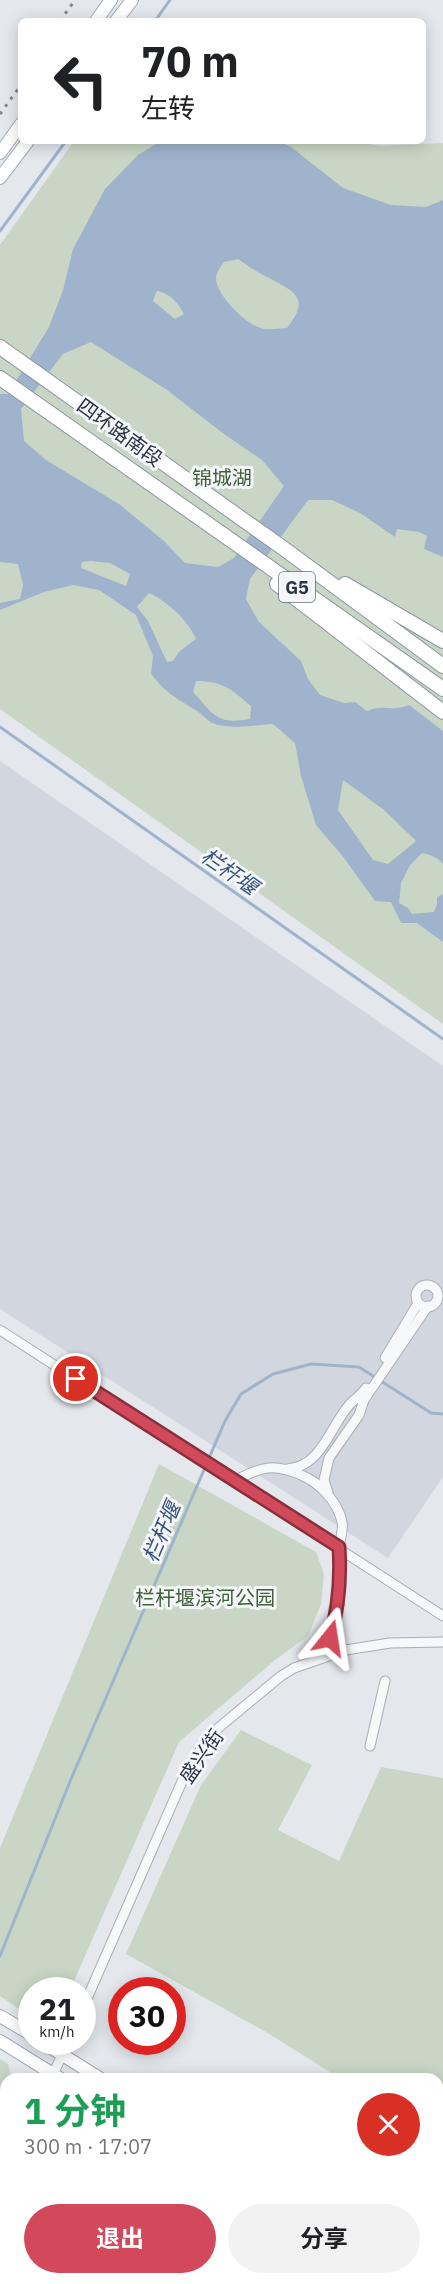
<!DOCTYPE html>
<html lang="zh">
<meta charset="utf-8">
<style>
body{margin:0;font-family:"IBM Plex Sans","Noto Sans SC",sans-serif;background:#f2f2f2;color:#202124;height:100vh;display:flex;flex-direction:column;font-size:22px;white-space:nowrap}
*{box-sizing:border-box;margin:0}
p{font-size:20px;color:#757577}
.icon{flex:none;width:33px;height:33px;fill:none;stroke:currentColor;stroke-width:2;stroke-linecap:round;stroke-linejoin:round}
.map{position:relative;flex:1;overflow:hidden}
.drawer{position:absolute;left:0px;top:2073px;width:444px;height:212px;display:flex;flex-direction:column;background:#fff;border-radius:18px 18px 0 0;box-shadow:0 3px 15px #0003}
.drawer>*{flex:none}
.hud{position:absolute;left:18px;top:18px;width:408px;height:126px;border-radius:9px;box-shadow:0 3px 15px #0003;background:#fff;color:#202124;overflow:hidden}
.speed{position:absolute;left:18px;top:1977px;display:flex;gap:12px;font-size:30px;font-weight:700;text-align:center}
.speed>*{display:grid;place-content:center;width:78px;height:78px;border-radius:50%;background:#fff;box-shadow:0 3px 15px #0003;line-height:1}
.speed small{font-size:15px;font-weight:400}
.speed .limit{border:9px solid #d22;background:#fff;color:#111}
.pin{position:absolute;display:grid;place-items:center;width:51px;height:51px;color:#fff;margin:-26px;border:3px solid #fff;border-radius:50%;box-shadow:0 2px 6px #0007}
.me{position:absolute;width:66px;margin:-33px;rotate:15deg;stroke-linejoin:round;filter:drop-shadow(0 0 4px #0008)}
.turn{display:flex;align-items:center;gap:21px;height:126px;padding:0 24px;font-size:27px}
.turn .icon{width:78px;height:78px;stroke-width:2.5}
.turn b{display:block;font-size:42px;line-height:51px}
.round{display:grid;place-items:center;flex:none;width:63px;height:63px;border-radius:32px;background:#f2f2f2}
.head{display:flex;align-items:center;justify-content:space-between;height:102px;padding:0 24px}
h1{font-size:36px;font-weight:700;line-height:45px;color:#1e9e55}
.cta{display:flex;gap:12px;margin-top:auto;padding:12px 24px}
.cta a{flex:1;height:69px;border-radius:36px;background:#d1495b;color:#fff;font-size:24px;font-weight:700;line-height:69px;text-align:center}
.cta a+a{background:#f2f2f2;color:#202124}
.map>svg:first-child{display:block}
.built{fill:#d2d6de}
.green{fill:#c9d6c5}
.water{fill:#9fb4cc;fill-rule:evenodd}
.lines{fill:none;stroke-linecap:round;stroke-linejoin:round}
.stream{stroke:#9fb4cc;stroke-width:3}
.minor-casing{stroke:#a9aeb7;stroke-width:11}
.major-casing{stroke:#a3abb8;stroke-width:14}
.highway-casing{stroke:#8b94a3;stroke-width:16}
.minor{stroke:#f7f8fa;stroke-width:9}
.major{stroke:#fff;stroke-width:12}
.highway{stroke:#fff;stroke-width:14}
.rail{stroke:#7d8696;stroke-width:3;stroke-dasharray:3 6;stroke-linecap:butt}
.route-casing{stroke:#882f3b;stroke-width:15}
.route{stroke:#d1495b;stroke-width:10}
.labels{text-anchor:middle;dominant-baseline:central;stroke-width:6;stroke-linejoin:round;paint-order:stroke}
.shield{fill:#f4f6f9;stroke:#676e7b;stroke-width:1.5}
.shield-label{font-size:18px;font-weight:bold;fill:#2b3445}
.street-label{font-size:20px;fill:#2b3445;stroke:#f4f6f9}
.park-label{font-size:20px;fill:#3f6138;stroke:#f4f6f9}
.water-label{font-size:21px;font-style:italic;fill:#34527a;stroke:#f4f6f9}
</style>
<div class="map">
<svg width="443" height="2284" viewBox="0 0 443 2284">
<rect width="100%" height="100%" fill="#e4e7ec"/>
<g class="built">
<polygon points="0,761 443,1066 443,1477 388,1558 0,1309"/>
<polygon points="6,2252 6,2278 328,2278 336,2284 0,2284 0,2266"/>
</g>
<g class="green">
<polygon points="74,141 354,141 381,146 443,143 443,1024 0,709 0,245"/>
<polygon points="159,1464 316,1552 324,1574 321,1604 308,1636 275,1660 179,1742 70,1990 32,1990 31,2014 28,2015 0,1996 0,1848"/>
<polygon points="241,1730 312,1765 278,1830 339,1861 381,1767 443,1778 443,2142 438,2139 438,2079 341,2079 266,2032 126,1954 201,1785"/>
<polygon points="0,2059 8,2064 12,2079 6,2079 6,2129 0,2143"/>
</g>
<path class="water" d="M161,141h117l13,6 52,41 48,17 35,2 17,-7v357l-19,-8 3,-13 -8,-4 -22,-3 -2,8 -35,-24 -28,-13h-24l-58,79 -4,20 13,23 42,39 7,18 12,16 24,8 11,-1 12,9c18,-7 26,1 42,-6l34,26v133c-5,-7 -13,-9 -21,-11l-12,12 -9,18 -2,20 9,5 4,6 22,-2 3,-8v-7l6,-3v48l-26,-19h-16l-10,-21 -16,-1 -31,-43 -28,-33 -15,-49 -6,-33 -22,-19c-19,1 -44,6 -61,-1 -5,-3 -10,-9 -15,-12 -21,-13 -30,-17 -46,-37l2,-18 -17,-41 -37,-25 -26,-5 -29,7 -44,18v-7l20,-4 3,-14 -5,-21 -18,-2v-168h8l41,-67 14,-37 10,-41 32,-60 33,-34zM238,259c11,8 21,14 33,20 27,14 38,21 16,49 -7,0 -16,2 -23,1 -17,-3 -47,-33 -48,-50 0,-7 4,-11 8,-17zM157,291c13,2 21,12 27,23l-9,5 -22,-18zM91,342l76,48 57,44 38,26 22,26 -50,72 -16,9 -33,-4 -21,-22 -45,-37 -73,-44 -22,-19 -3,-32 42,-55zM91,561l19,2 20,11 -4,12 -45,-18 1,-6zM149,593c19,9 38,26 47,46l-17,13 -6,9 -6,1 -19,-41 -11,-14zM196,681c27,0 35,8 55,25l-1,13c-33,6 -36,-4 -57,-27zM343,780l41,30 32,31 -28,23 -15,-4 -35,-50z"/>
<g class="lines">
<g class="stream">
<polyline points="155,21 170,0"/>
<polyline points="0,231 66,141"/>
<polyline points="0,727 443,1039"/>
<polyline points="0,1956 71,1779 225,1421 241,1394 273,1374 311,1364 359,1367 431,1413 443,1414"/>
</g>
<g class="minor-casing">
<g id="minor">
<circle cx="427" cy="1296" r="11"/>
<polyline points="0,1330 443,1616"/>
<polyline points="385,1358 418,1303"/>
<path d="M287,1469c35,-2 43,-43 63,-65 6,-6 11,-9 16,-16"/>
<path d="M236,1480c25,-13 37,-17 65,-5 18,7 37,27 41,47 2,8 -3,19 -3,27 0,13 2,25 1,37 -1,26 -9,49 -18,72"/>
<polyline points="328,1493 324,1480 329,1458 359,1415 364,1400 428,1306"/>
<polyline points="370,1746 385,1681"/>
<polyline points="82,2010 187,1770 211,1734 281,1676 294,1668 346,1650 390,1643 443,1642"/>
<polyline points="51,2079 68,2042"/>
<polyline points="0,2196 6,2182"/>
</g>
</g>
<g class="major-casing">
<g id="major">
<polyline points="96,21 111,0"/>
<polyline points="116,21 132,0"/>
<polyline points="0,153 21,124"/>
<polyline points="0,178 28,141"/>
<polyline points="0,2016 32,2035"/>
<polyline points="0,2041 61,2079"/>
<polyline points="42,2042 101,2079"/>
<polyline points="374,2278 382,2284"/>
<polyline points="419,2278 427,2284"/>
</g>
</g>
<g class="highway-casing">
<g id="highway">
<polyline points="0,347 283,548 443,666"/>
<polyline points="0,378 443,689"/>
<polyline points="277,584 443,712"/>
<polyline points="345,584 443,641"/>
</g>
</g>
<use href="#minor" class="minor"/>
<use href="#major" class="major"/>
<use href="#highway" class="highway"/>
<g class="rail">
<polyline points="60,21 75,0"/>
<polyline points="0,114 21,85"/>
</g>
</g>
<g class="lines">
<g class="route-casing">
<path id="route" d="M76,1379l263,168c2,32 0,60 -9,91"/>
</g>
<use href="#route" class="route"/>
</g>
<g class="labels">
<rect class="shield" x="279" y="572" width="36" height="30" rx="4.5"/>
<g class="shield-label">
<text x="297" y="587">G5</text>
</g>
<g class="street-label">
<text transform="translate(120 432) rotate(36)">四环路南段</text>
<text transform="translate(201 1756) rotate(-55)">盛兴街</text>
</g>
<g class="park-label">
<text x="222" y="477">锦城湖</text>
<text x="205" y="1597">栏杆堰滨河公园</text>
</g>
<g class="water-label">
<text transform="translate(230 871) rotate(35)">栏杆堰</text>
<text transform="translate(161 1532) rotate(-67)">栏杆堰</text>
</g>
</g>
</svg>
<div class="speed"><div>21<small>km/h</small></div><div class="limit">30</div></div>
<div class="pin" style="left:76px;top:1379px;background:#d93025"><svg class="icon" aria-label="arrive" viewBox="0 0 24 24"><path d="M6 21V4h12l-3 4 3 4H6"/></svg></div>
<svg class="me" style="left:330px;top:1638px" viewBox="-20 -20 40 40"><path d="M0-17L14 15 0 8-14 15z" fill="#d1495b" stroke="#fff" stroke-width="4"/></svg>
<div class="hud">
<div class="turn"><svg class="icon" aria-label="left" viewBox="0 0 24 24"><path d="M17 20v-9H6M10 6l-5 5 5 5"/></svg><div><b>70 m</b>左转</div></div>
</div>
<section class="drawer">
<div class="head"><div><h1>1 分钟</h1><p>300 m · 17:07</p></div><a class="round" style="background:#d93025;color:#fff"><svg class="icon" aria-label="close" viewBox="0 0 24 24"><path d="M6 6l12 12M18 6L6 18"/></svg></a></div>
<div class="cta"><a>退出</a><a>分享</a></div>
</section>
</div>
